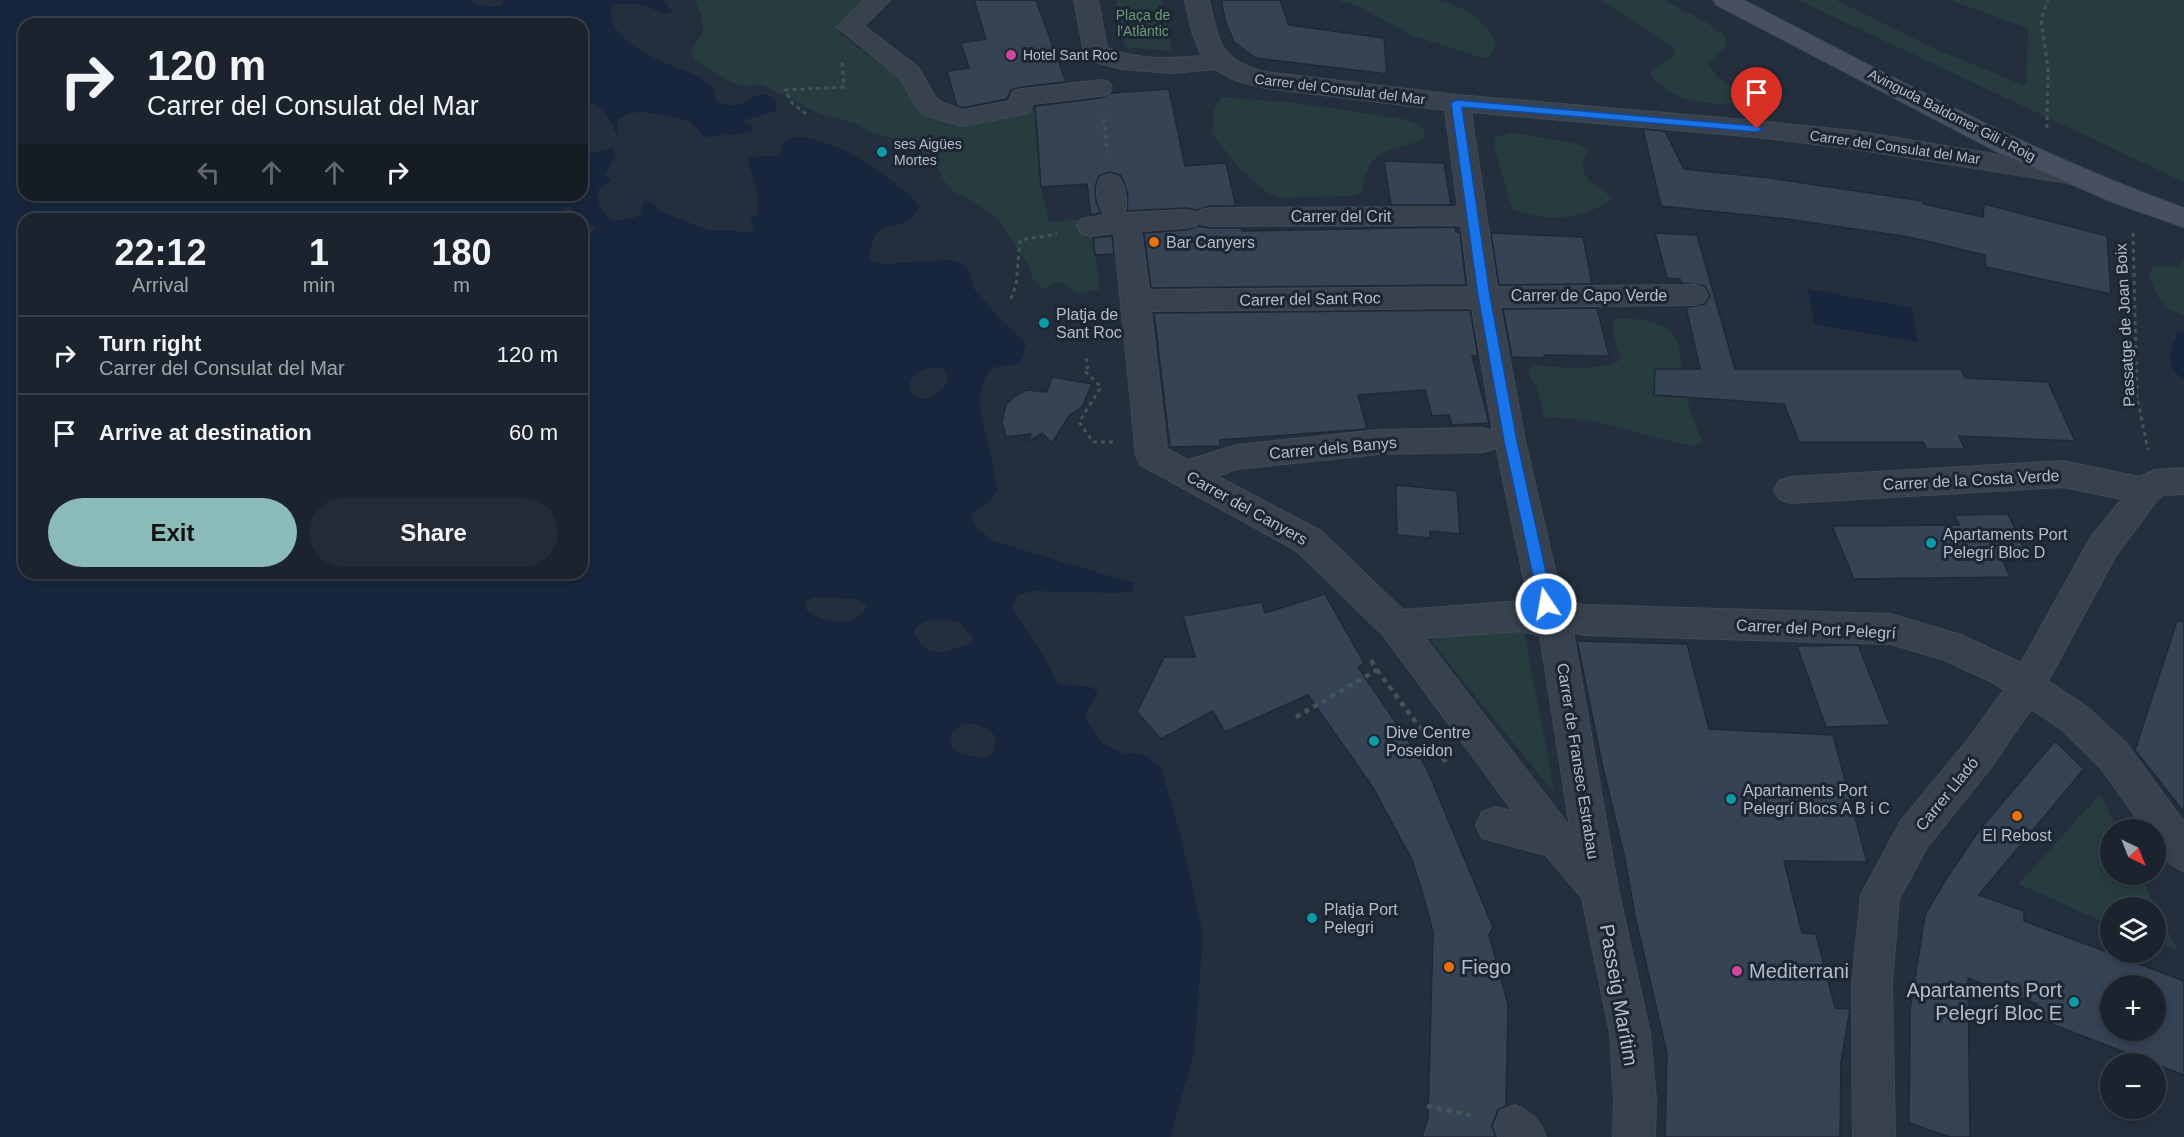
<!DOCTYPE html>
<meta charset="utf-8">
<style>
body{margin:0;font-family:Helvetica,sans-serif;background:#242b36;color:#f1f3f6;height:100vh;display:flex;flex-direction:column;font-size:22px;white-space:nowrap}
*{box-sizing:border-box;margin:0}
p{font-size:20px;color:#a0a4aa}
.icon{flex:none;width:33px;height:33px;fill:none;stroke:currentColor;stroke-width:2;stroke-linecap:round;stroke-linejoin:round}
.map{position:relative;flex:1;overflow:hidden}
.side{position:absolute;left:18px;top:213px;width:570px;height:366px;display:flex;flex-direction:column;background:#1b232e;border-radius:18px;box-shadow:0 3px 9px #0003,0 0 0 2px #39404a}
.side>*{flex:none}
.banner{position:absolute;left:18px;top:18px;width:570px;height:183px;border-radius:18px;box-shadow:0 3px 9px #0003,0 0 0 2px #39404a;background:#1b232e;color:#f1f3f6;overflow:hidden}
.needle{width:39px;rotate:137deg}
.tools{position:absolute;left:2100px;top:819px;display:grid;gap:12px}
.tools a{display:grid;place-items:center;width:66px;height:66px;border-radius:50%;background:#1b232e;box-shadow:0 3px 9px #0003,0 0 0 2px #39404a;font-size:30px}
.pin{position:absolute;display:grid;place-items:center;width:51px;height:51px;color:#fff;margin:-62px -26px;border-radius:50% 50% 50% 0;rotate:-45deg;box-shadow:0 0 6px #0007}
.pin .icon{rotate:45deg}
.me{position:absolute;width:66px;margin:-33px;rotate:348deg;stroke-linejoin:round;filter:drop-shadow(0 0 4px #0008)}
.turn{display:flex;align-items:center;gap:21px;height:126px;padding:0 30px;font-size:27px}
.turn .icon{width:78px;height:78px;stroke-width:2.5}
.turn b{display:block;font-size:42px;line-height:51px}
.lanes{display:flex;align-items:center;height:57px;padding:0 30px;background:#0003;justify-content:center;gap:30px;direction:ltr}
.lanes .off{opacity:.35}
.eta{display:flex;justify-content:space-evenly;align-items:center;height:102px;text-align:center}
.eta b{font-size:36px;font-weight:700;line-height:42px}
.button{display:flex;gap:12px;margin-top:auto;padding:12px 30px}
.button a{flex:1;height:69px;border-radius:36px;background:#8bbbb9;color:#111;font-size:24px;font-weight:700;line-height:69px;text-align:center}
.button a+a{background:#242b36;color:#f1f3f6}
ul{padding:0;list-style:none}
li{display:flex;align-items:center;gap:18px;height:78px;padding:0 30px;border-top:2px solid #39404a}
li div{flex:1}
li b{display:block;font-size:22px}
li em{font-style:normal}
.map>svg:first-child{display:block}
.green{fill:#263c3f}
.water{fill:#17263c;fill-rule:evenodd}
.building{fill:#364354;stroke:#1f2835;stroke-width:1.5;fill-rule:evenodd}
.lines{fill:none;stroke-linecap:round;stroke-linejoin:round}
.street-casing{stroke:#414a57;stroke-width:2}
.secondary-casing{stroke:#414a57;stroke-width:2}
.path-far1{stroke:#3f5557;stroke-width:3;stroke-dasharray:4 4;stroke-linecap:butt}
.path{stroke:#3f5557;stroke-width:4.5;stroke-dasharray:5 5;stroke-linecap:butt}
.street{fill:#38414e;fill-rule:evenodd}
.secondary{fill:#465061;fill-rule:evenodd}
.route{fill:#1a73e8;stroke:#114b97;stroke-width:1.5}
.hotel-dot{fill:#d1479c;stroke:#1d2633;stroke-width:2}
.culture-dot{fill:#0f9aa8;stroke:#1d2633;stroke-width:2}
.food-dot{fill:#e8710a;stroke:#1d2633;stroke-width:2}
.labels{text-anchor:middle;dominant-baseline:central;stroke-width:6;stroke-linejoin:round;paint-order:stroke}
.far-park-label{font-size:14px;fill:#6b9a76;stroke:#1d2633}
.far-poi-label{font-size:14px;fill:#b4bcc9;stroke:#1d2633;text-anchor:start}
.far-street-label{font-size:14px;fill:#b4bcc9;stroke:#1d2633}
.street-label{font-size:16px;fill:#b4bcc9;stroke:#1d2633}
.poi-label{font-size:16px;fill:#b4bcc9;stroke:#1d2633;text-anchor:start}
.near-poi-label{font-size:20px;fill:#b4bcc9;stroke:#1d2633;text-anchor:start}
.near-street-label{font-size:20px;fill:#b4bcc9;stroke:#1d2633}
</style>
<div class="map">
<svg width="2184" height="1137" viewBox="0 0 2184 1137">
<rect width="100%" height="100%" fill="#242f3e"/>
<g class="green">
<path d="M695,0h174l-31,32 59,45 36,37 93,-3 30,-8 5,53 -23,2 3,29 8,35 41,-3 10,70 -24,5 -14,-12h-7l-10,8 -11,-9 -5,-14 -32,-49 -22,-16 -21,-10 -14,-15 1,-3 -6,-10 -26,-21 -37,-10 -17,-10 -37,-10 -55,-28 -20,1 -10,-3 -37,-22 -5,-6c1,-10 7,-13 11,-21 4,-11 -4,-24 -7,-34z"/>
<polygon points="1116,0 1161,0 1172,51 1125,47"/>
<path d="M1338,0h99c29,8 46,17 59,44l-6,12 -7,2 -70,-22 -53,-29z"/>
<path d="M1600,0h63l43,22 20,15v9l-17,18c5,14 22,20 31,33l-2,6c-29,3 -73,-2 -88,-31l23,-16 2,-4 -3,-6z"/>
<polygon points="1798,0 1836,0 1935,49 2026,86 2028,28 1950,0 2184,0 2184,182"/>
<path d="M1222,97l75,6 106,16 18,7 4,7 -2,7c-22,8 -48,7 -57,33 -3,6 -2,12 -4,19l-11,4 -74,2 -16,-10 -25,-24 -24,-30 2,-27z"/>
<path d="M1510,132l68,12 11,6c-17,28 6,32 24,48 -28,22 -69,25 -101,11l-18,-62 1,-9z"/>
<path d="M2184,258v57c-25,-7 -27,-19 -35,-42l5,-7h24z"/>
<path d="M1615,318c21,1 50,0 62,23 4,10 3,25 5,36 4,23 12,45 21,66l-10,3c-49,-9 -97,-31 -148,-28l-9,-34 -9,-11 6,-8c23,2 68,8 88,-6l-9,-29z"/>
<polygon points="1523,626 1555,794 1430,640"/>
<polygon points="2100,794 2118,829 2110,830 2110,874 2140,875 2178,951 2156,942 2156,908 2110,908 2110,925 2019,884"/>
</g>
<g class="water">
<path d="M0,0h470c6,6 24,8 32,5l2,-5h159l10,11 -7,3c-19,-8 -33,-14 -54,-8 -9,39 62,59 87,71 5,3 10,8 15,11l1,10 6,6c4,1 10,2 15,1 17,-3 24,-20 41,-3l-2,9 -32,10 11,9 -6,3 -44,4 -14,-15 -9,-3 -37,-7 -14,1 -13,7 1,17c-10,-21 -13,-30 -36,-37v-76h-558v171h558v-39l31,-8 2,8 -10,19 6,4c-3,5 -11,8 -13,13 -2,9 6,27 16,28 7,1 23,-2 28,-7l-1,-7 4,-5h6l9,10 50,20 21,-1 16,3 6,-3 1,-4 -4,-6 8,-6c2,-18 -5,-36 -10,-53l2,-4 27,-1 4,-4 3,-11c33,-18 116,40 136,66 -14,24 -30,13 -44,27 -3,3 -3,8 -5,13 -2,6 -4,8 -1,14l14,3 67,-4 16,6 7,23 27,31 25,24 -6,19c-9,4 -24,1 -30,8 -18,21 -7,50 -2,72 4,16 6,31 9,47l-7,11 -19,14 5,13 20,14 137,41v8l-12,2 -87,-2 -16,4 -6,12 34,53 12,24 34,3 6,6 -14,22 18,28 21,10 22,2 16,12 19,67 23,100 -9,120 -24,83h-1170zM568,206l28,22 -6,6 -8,1v338h-558v-354h535l2,-8zM934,367l10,2 4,8c-3,18 -30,32 -39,11 2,-14 13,-19 25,-21zM816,597l40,2 11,7c-9,24 -48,17 -62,2v-6zM946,619l14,3 13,16 -3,5 -24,9 -18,-1 -8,-9 -6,-11c7,-11 20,-11 32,-12zM963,724c13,-1 24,3 33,13l-3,16 -6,5c-16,-2 -41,-3 -36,-25z"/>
<polygon points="1808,289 1912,308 1917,342 1814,324"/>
<path d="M2178,332h6v47c-21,-11 -14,-29 -6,-47z"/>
</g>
<g class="building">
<polygon points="974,0 1036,0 1066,82 1022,87 1011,90 1007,99 963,108 957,106 947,71 969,68 961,43 986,39"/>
<polygon points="1221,0 1280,0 1289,25 1384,38 1387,74 1255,58 1234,42 1226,23"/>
<polygon points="1169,89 1185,166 1226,163 1236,206 1210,206 1197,210 1186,208 1127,211 1128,195 1123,180 1120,175 1109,172 1099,176 1095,186 1096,202 1101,213 1091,215 1087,184 1041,187 1035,106 1100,98 1112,93"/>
<polygon points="1643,129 1665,131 1684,169 1770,178 1923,201 1924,204 1983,217 1984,204 2107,236 2111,294 1986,267 1985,255 1909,237 1787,219 1661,206"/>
<polygon points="1384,161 1444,163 1451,205 1391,205"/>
<polygon points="1199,226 1210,228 1241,228 1242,231 1455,227 1456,232 1460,232 1466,285 1151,288 1144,233 1186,230"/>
<polygon points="1491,233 1583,237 1592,284 1499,285"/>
<polygon points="1655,233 1697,235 1735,369 1961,369 1965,378 2048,382 2075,441 1959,436 1965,449 1927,449 1923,442 1799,442 1784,404 1654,395 1655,369 1700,369 1686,307 1705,304 1710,296 1705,286 1681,283 1680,279 1667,278"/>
<polygon points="1112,236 1114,254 1095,255 1093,238"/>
<polygon points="1597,308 1609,356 1544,355 1545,358 1512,357 1503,309"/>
<polygon points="1470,310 1478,356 1472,356 1489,423 1452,425 1449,415 1432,416 1425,390 1358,395 1367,429 1220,440 1220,446 1170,447 1154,313"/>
<polygon points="1052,377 1092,384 1082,407 1069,416 1052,443 1042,433 1028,442 1031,434 1006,437 1002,422 1006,404 1015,396 1027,390 1047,392"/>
<polygon points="1396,485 1457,491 1460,534 1430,531 1430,538 1397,535"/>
<polygon points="2008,514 2030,561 2003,561 2010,577 1854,579 1832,526 1959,525 1954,515"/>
<polygon points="1325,594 1364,663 1358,667 1426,767 1493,927 1489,935 1508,1004 1506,1106 1498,1110 1492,1125 1496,1137 1422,1137 1428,1118 1433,932 1424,898 1412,860 1372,786 1308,695 1225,732 1213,711 1161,739 1137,712 1164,657 1195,657 1183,616 1262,602 1265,613"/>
<polygon points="2177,621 2184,622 2184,812 2135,750"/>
<polygon points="1577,641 1687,644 1709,729 1833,735 1867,862 1784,861 1802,933 1816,934 1835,1008 1850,1009 1841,1062 1840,1137 1665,1137 1667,1053 1635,916 1625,859 1603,768"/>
<polygon points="1858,645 1890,725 1826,727 1797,646"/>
<path d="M2055,741l29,28 -105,126 45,16v10l160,60v94l-148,-57 1,-14 -69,-26 2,159h-20l-41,-14 1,-113 15,-95 21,-36 34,-50zM2110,986h46v44h-46z"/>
</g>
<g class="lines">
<g class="street-casing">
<g id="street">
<polygon points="864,0 890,0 864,26 918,67 935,97 943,103 963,110 1009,101 1013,91 1022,89 1100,80 1109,82 1112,88 1109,94 1100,96 1033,104 1029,113 962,126 925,115 917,108 900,78 837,27"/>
<path d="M1074,0h24l9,48c29,12 64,11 95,8l-10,-24 -7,-32h24c9,41 11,61 56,72l192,23 300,26 98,10 229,38 4,6 -4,6 -9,3 -220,-35 -98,-12 -286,-25 26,175 197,-2 10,3 4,7 -4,7 -10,3 -194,2 25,134 36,155 12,7 11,2 306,9 71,21 60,28 70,-126 31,-38 -59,-12 -273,16 -11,-4 -5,-9 5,-9 11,-4 273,-16 77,16 15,-7 29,-2v26l-21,1 -6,5 -42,57 -67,124 39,26 39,36 58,79v49c-20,-8 -28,-20 -28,-41h-11l-45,-63 -39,-38 -30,-20 -39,57 -65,81 -28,52 -7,85 3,153h-42l-1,-153 9,-89 40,-74 65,-79 38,-52 -14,-9 -48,-22 -52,-15 -306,-9 -11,-3 45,257 32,144 6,66 -1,38h-42l1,-38 -4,-66 -28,-135 -36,-43 -64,-17 -6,-13 6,-13 13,-5 18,4 -130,-176 -86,-84 -156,-86 -5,-9 -22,-223 -23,3 -10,-3 -4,-7 4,-7 24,-4c-8,-9 -11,-28 -4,-38l9,-3 9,3c6,9 10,27 5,36l62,-3 10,2 1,3 3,-5 10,-2 248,-1 -13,-97 -180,-22 -28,-7 -23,-12 -42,4 -50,-4 -23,-6 -12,-6 -3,-5zM1199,221l1,3 10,2 251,-1 8,62 -320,3 -8,-59 45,-3 10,-2zM1472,308l21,123 -10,-3 -104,2 -142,15 -49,15 -21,-11 -16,-138zM1496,446l33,158 -8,-3 -118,9 -82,-79 -104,-55 20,-7 142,-15 104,-2 11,-3zM1521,631l19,5 30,191 -145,-189z"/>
<path d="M1515,1105c17,7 24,15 31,32h-48l-4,-11 6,-15z"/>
</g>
</g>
<g class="secondary-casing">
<path id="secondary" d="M1713,0h30c145,75 287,153 441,208v19l-69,-24 -117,-51 -281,-147z"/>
</g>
<g class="path-far1">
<polyline points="806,114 792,103 785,90 844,87 842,60"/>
<polyline points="1104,119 1107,153"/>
<polyline points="2047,128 2048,68 2041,19 2048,0"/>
<polyline points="2133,233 2137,397 2148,450"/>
<polyline points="1011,299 1016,285 1020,240 1057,234"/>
<polyline points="1086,358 1088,367 1084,370 1101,387 1079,422 1093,442 1114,442"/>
</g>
<g class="path">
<polyline points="1377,670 1448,765"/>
<polyline points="1296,717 1377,670 1371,660"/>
<polyline points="1427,1106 1473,1116"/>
</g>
<use href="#street" class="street"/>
<use href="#secondary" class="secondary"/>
</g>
<polygon class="route" points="1456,100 1757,126 1763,129 1757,132 1462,107 1490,296 1517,441 1553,604 1551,608 1541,608 1539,604 1504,441 1478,296 1451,103"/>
<g class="hotel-dot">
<circle cx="1011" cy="55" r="6"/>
<circle cx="1737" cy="971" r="6"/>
</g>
<g class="culture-dot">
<circle cx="882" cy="152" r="6"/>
<circle cx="1044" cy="323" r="6"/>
<circle cx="1931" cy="543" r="6"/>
<circle cx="1374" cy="741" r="6"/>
<circle cx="1731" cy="799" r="6"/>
<circle cx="1312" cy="918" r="6"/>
<circle cx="2074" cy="1002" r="6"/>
</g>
<g class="food-dot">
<circle cx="1154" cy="242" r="6"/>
<circle cx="2017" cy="816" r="6"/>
<circle cx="1449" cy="967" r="6"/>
</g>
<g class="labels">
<g class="far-park-label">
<text x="1143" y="15">Plaça de<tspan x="1143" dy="16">l'Atlàntic</tspan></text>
</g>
<g class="far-poi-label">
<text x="1023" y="55">Hotel Sant Roc</text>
<text x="894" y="144">ses Aigües<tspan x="894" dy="16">Mortes</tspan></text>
</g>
<g class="far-street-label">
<text transform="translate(1340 89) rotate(7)">Carrer del Consulat del Mar</text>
<text transform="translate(1952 115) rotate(27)">Avinguda Baldomer Gili i Roig</text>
<text transform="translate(1895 147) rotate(8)">Carrer del Consulat del Mar</text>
</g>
<g class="street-label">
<text x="1341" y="216">Carrer del Crit</text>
<text x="1589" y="295">Carrer de Capo Verde</text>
<text transform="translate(1310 299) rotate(-1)">Carrer del Sant Roc</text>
<text transform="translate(2125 325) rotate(-93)">Passatge de Joan Boix</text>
<text transform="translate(1333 448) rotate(-5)">Carrer dels Banys</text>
<text transform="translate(1971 480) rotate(-3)">Carrer de la Costa Verde</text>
<text transform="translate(1247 508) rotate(29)">Carrer del Canyers</text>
<text transform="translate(1816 629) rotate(3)">Carrer del Port Pelegrí</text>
<text transform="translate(1578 761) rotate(81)">Carrer de Fransec Estrabau</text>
<text transform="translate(1947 794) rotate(-51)">Carrer Lladó</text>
</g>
<g class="poi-label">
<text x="1166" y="242">Bar Canyers</text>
<text x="1056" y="314">Platja de<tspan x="1056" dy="18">Sant Roc</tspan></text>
<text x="1943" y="534">Apartaments Port<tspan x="1943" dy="18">Pelegrí Bloc D</tspan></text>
<text x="1386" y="732">Dive Centre<tspan x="1386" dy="18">Poseidon</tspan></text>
<text x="1743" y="790">Apartaments Port<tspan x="1743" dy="18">Pelegrí Blocs A B i C</tspan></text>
<text x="2017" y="835" text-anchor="middle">El Rebost</text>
<text x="1324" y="909">Platja Port<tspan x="1324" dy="18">Pelegri</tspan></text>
</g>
<g class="near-poi-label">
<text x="1461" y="967">Fiego</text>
<text x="1749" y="971">Mediterrani</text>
<text x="2062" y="990" text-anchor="end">Apartaments Port<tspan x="2062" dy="23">Pelegrí Bloc E</tspan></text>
</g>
<g class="near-street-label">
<text transform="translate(1619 995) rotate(80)">Passeig Marítim</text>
</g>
</g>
</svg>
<div class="tools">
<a><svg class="needle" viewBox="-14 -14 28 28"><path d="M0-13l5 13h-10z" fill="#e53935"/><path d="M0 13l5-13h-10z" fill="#a0a4aa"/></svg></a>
<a><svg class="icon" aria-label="layers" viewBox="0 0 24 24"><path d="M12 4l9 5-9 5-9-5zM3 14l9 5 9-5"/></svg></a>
<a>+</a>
<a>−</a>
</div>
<div class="pin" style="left:1757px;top:129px;background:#d93025"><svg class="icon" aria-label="arrive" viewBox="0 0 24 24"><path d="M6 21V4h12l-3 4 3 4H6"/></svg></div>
<svg class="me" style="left:1546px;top:604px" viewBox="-20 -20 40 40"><circle r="17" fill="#1a73e8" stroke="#fff" stroke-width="3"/><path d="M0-11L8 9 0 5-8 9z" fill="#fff"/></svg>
<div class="banner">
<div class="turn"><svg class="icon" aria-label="right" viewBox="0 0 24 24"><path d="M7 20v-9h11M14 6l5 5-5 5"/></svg><div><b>120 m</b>Carrer del Consulat del Mar</div></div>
<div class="lanes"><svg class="icon off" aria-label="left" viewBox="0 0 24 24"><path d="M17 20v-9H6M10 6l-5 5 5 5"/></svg><svg class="icon off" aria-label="ahead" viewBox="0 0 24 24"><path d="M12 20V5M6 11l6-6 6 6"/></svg><svg class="icon off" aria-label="ahead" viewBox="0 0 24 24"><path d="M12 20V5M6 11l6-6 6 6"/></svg><svg class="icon" aria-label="right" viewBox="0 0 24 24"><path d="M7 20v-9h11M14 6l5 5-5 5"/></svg></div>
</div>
<section class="side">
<div class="eta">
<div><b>22:12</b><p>Arrival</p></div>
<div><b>1</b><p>min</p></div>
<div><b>180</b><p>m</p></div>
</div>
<ul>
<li><svg class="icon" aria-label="right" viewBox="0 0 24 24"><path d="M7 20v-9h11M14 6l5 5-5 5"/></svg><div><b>Turn right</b><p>Carrer del Consulat del Mar</p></div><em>120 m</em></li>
<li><svg class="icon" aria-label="arrive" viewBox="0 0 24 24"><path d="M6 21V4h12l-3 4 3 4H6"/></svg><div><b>Arrive at destination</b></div><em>60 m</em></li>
</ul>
<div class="button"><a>Exit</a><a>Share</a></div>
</section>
</div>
